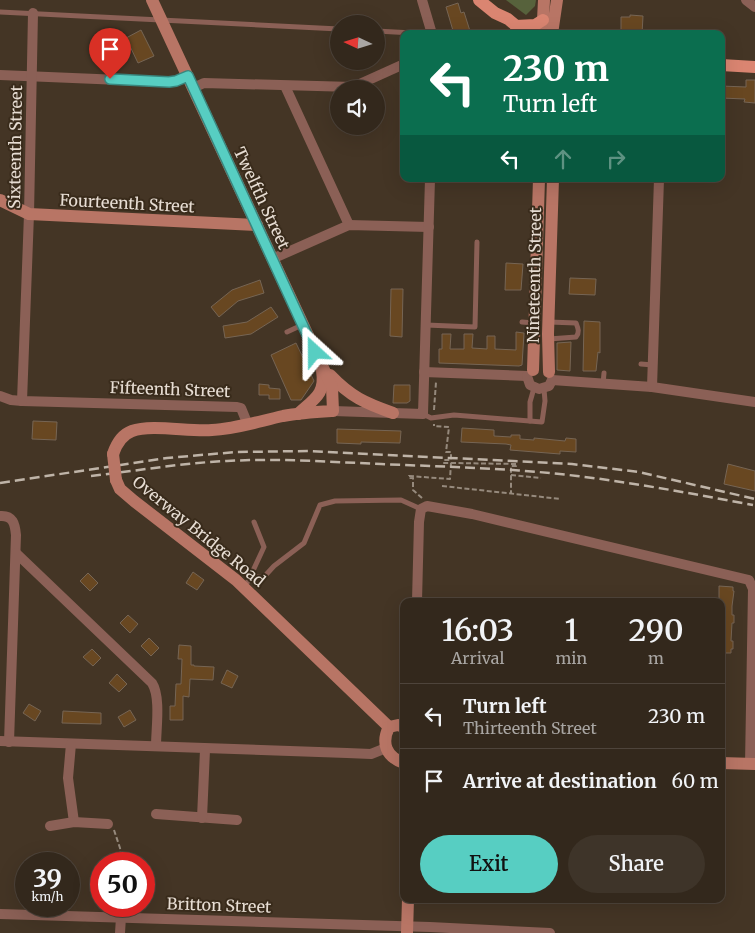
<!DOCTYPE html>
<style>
body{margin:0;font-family:Merriweather,serif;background:#3e3429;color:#f1f3f6;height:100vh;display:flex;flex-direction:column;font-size:19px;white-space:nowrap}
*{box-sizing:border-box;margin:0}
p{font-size:16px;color:#a9a6a3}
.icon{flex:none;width:28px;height:28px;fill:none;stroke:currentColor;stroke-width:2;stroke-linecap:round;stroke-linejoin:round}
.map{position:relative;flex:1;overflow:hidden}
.side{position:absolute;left:400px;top:598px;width:325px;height:305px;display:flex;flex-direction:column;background:#33281c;border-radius:10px;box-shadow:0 5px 20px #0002,0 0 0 1px #4e443b}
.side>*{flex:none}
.guide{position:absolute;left:400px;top:30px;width:325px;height:152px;border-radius:10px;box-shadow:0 5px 20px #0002,0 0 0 1px #4e443b;background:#0b6e4f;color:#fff;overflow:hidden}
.needle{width:32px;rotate:274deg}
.tools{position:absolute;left:330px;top:15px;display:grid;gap:10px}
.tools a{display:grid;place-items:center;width:55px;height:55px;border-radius:50%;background:#33281c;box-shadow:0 5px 20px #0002,0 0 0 1px #4e443b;font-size:25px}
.speed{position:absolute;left:15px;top:852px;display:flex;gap:10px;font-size:25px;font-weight:700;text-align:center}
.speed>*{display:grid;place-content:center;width:65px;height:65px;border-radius:50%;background:#33281c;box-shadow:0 5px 20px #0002,0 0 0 1px #4e443b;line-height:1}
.speed small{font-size:12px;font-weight:400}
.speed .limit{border:8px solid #d22;background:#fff;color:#111}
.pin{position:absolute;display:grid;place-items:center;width:42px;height:42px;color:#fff;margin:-51px -21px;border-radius:50% 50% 50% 0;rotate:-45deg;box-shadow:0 0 5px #0007}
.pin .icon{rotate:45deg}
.me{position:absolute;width:55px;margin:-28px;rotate:336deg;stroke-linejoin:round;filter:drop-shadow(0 0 4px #0008)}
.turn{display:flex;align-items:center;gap:18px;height:105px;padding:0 20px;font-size:22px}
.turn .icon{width:65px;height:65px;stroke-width:2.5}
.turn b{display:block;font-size:35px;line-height:42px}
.lanes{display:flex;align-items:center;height:48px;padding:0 20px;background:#0003;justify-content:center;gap:25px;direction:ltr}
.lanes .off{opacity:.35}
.eta{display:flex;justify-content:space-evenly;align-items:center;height:85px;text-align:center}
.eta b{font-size:30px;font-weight:600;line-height:35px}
.action{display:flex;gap:10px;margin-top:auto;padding:10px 20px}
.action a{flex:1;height:58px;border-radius:30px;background:#57cec2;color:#111;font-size:20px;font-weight:600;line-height:58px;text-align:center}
.action a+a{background:#3e3429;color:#f1f3f6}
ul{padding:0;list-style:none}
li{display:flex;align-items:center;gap:15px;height:65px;padding:0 20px;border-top:1px solid #4e443b}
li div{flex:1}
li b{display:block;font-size:19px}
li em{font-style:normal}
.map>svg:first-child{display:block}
.green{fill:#57623c}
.building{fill:#684721;stroke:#766554}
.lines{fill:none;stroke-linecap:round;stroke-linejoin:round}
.path{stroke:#968a7d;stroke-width:2;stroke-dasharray:5 2.5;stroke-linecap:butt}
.lane{stroke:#8b6056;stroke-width:5}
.street{stroke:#8b6056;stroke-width:10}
.secondary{stroke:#b87565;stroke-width:12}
.primary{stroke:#da8571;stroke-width:12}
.rail{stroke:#bfb4a8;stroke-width:2.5;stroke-dasharray:10 5;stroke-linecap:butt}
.secondary-bridge{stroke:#b87565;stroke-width:12}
.route-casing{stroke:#39867e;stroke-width:12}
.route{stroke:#57cec2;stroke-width:9}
.labels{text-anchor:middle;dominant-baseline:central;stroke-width:4;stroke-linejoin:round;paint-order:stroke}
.street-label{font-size:16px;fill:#e7ddd3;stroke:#392b1b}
</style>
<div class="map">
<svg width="755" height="933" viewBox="0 0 755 933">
<rect width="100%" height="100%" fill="#443525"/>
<polygon class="green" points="506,0 536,0 535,6 526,15"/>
<g class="building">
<polygon points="458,3 461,13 464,12 470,31 462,34 454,34 446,7"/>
<polygon points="630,15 643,16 642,34 621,34 621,17 630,17"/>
<polygon points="141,30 154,56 138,63 126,38"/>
<polygon points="746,80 755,80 755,103 744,102 745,99 721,98 721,86 746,87"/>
<polygon points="506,263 523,264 521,290 505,290"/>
<polygon points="570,278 596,279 595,295 569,294"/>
<polygon points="260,280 264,293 238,301 219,317 211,307 232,290"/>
<polygon points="391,289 403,289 402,337 390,336"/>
<polygon points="271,307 278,317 251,334 225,338 223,326 247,322"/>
<polygon points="584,321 600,322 600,353 598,352 596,371 583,371"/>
<polygon points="516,332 524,333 522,365 519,366 439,363 439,349 442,349 442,334 451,334 450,349 464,349 464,334 473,334 472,348 487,349 487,336 495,336 495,349 516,350"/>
<polygon points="571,342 570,371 557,370 557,343"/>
<polygon points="296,343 314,381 301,400 291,400 271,355"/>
<polygon points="259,384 269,385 269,388 280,389 280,399 269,399 269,395 259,395"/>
<polygon points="394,385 410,385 410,401 407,403 393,403"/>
<polygon points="33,421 57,422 56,440 32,439"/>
<polygon points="462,428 494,430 494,436 511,437 511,435 520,435 520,439 534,440 534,438 565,441 566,438 576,439 576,452 560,451 560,454 510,450 511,445 506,444 461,442"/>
<polygon points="337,429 401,431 400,443 361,442 361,444 337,443"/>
<polygon points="728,464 755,471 755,491 724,484"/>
<polygon points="193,572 204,580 197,590 186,583"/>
<polygon points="88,573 98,583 90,591 80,581"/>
<polygon points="719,586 733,587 733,591 734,591 732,606 732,615 734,615 734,623 732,623 731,641 733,641 733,649 731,649 731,653 721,653 721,601 719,601"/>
<polygon points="128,615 138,624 130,633 120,623"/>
<polygon points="149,638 159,648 151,656 141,646"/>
<polygon points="179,645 191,646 191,665 194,665 194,666 214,667 213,680 190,679 189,697 183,696 183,720 170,720 170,706 175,706 176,684 181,684 182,659 178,659"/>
<polygon points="92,649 101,658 93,666 83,657"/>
<polygon points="227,670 238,676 232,688 221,683"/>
<polygon points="117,674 127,684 119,692 109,683"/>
<polygon points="29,704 41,711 35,721 23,713"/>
<polygon points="130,710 136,720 124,727 118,717"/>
<polygon points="63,711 101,713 101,724 62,723"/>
</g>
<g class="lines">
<g class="path">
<polyline points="434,410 436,382"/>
<polyline points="451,463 517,464 516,466 511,466 511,493"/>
<polyline points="511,475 541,478"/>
<polyline points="442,486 561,499"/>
<polyline points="422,498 413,490 413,478 409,478 409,476 450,479 451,463 444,463 444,460 451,460 451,452 446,452 449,427 434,426 434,424"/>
<polyline points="114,830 120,848 122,864"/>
</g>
<g class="lane">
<polyline points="0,12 339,29"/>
<polyline points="376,31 432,34"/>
<polyline points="522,322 534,323"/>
<path d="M549,322l27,1c2,5 4,9 0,14l-27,2"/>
<polyline points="426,325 475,327 477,242"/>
<polyline points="287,332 302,325"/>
<polyline points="641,364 653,365"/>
<polyline points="603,384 604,373"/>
<polyline points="423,414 431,418 454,415 542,422 545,401 544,389"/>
<polyline points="530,421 530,402 534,388"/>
<polyline points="251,575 264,547 254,522"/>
<polyline points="245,587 251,575 263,578 274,566 304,543 320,505 335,501 401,500 421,509"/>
<polyline points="121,917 121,906"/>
</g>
<g class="street">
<polyline points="422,0 432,34"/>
<polyline points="746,0 755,7"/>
<polyline points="0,75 169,82 176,81 188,76"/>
<polyline points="285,86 349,225"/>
<polyline points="193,88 204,83 353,87 404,64"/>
<polyline points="272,259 349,225 429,227"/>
<polyline points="424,372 527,376"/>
<polyline points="527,376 530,385 539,389 549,386 552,380"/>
<polyline points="552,380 652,387 755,402"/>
<polyline points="652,387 659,179"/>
<polyline points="0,396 11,400 22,401 237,407 241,408 248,425"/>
<polyline points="22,401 29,214 33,13"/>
<polyline points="333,411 423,414 430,179"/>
<path d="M0,516c13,-1 15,8 16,19l-7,207"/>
<path d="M16,553l136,130c9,14 4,46 4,63"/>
<polyline points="417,601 419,522 421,509 427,506 472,514 749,580 753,589 750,764"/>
<polyline points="0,741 347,753 371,754 386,748"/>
<polyline points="71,744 68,778 74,822"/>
<polyline points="156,814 237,820"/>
<polyline points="202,818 205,750"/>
<polyline points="50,826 74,822 108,824"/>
<polyline points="0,914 430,927 550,933"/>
<polyline points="120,933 121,917"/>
</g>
<g class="secondary">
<polyline points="540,34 543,20 544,0"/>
<polyline points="552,34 557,0"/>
<polyline points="0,200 29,214 257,225"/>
<polyline points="533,370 539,179"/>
<polyline points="549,372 548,334 553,179"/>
<path d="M330,375c21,22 35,28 63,38"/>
<path d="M298,414c16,-15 28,-20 24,-43"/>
<path d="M113,454c3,-9 8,-19 19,-23 19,-7 58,1 80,-1 24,-1 48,-9 71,-14 17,-3 34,-4 50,-5l-1,-24 -180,-387"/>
<polyline points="116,480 120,489 134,501 236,580 389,727"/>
<path d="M404,727l-6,-2 -9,2c-8,16 -3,30 15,36"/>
<polyline points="721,763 755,764"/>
<polyline points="407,933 408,899"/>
</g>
<g class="primary">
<polyline points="479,0 495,13 508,19 526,34"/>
<polyline points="516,26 535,25 543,20"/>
<polyline points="721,65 755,67"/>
</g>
<g class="rail">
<path d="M91,476c45,-5 90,-13 136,-15 51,-3 103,1 154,3 66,3 131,4 196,12 59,7 117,18 176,29"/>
<polyline points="0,483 167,458 236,452 308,451 572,464 639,472 755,499"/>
</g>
<polyline class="secondary-bridge" points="113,454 116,480"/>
</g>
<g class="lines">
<g class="route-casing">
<polyline id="route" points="110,79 169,82 176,81 188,76 315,352"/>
</g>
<use href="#route" class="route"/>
</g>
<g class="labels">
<g class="street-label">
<text transform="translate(15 147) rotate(-89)">Sixteenth Street</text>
<text transform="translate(262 198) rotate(65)">Twelfth Street</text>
<text transform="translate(127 203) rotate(3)">Fourteenth Street</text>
<text transform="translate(534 275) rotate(-89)">Nineteenth Street</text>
<text transform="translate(170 389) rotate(2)">Fifteenth Street</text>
<text transform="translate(199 531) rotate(39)">Overway Bridge Road</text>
<text transform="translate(219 905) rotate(2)">Britton Street</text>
</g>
</g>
</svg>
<div class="tools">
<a><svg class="needle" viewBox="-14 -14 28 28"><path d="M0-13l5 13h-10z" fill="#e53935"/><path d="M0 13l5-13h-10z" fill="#a9a6a3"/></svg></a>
<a><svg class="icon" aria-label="sound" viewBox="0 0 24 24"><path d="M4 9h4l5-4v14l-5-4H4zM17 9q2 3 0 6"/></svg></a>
</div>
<div class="speed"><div>39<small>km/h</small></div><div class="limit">50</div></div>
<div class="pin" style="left:110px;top:79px;background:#d93025"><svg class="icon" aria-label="arrive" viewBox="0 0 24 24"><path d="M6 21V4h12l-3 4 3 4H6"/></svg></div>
<svg class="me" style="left:315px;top:352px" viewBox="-20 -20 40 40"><path d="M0-17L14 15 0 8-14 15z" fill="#57cec2" stroke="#fff" stroke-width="4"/></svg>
<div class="guide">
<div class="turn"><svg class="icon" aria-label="left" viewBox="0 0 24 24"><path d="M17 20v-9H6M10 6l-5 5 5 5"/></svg><div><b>230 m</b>Turn left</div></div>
<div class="lanes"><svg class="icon" aria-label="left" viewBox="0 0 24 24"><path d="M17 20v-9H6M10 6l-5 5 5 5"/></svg><svg class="icon off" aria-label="ahead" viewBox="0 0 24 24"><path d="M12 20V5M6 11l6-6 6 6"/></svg><svg class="icon off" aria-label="right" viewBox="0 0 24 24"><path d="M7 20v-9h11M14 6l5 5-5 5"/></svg></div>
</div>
<section class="side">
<div class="eta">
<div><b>16:03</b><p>Arrival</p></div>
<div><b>1</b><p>min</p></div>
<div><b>290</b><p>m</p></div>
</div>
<ul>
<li><svg class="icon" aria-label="left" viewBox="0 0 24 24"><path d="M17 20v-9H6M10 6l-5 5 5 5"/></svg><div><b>Turn left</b><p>Thirteenth Street</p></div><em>230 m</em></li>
<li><svg class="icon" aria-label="arrive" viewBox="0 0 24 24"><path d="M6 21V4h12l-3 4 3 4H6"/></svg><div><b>Arrive at destination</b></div><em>60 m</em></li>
</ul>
<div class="action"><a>Exit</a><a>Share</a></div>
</section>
</div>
